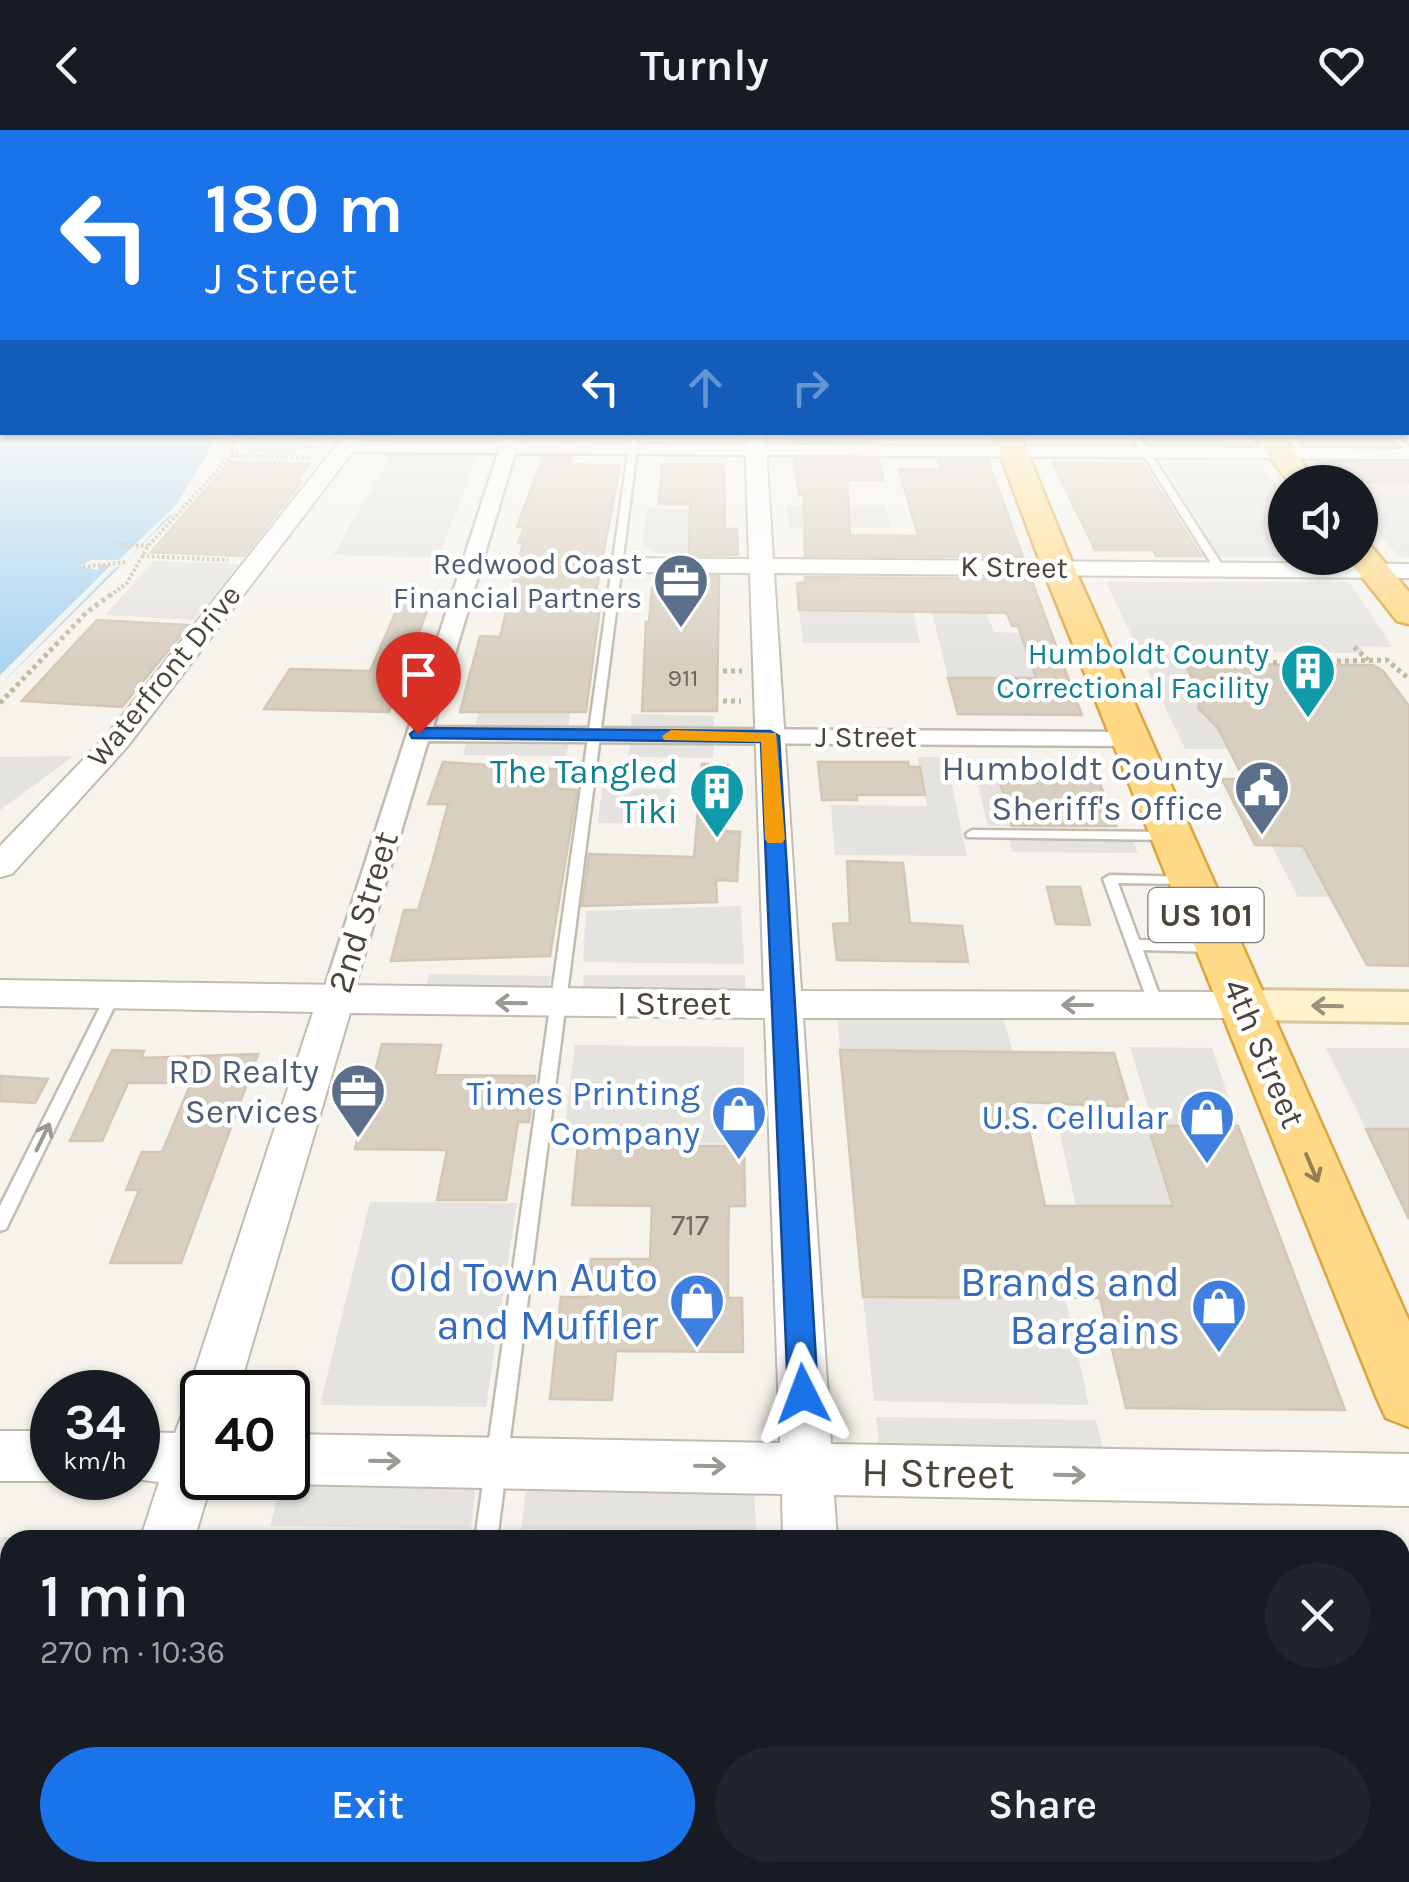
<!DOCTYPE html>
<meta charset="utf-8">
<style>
body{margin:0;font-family:Karla,sans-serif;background:#20242c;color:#f1f3f6;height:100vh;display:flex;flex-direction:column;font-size:38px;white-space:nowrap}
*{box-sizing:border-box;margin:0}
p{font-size:32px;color:#9ea1a6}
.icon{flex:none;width:55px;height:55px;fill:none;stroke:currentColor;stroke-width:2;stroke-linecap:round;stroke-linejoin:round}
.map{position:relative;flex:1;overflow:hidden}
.panel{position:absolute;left:0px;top:1400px;width:1410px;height:352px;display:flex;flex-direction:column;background:#171b24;border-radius:30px 30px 0 0;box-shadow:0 2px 8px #0004}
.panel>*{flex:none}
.hud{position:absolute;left:0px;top:0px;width:1410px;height:305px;box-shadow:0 2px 8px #0004;background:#1a73e8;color:#fff;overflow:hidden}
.fabs{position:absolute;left:1268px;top:335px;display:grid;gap:20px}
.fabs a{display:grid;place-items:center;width:110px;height:110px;border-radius:50%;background:#171b24;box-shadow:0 2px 8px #0004;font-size:50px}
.speed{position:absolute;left:30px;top:1240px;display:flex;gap:20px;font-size:50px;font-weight:700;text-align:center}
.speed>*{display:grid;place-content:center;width:130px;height:130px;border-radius:50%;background:#171b24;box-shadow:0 2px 8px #0004;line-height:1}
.speed small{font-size:25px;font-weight:400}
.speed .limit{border:5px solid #111;border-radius:15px;background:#fff;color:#111}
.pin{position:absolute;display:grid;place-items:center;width:85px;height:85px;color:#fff;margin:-102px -42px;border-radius:50% 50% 50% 0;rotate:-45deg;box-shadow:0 0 10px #0007}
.pin .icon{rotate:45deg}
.me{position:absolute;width:110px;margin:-55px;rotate:357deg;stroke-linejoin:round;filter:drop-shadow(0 0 8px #0008)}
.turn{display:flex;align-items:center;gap:35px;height:210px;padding:0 40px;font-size:45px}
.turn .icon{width:130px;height:130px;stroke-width:2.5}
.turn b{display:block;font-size:70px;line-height:85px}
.lanes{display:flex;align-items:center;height:95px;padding:0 40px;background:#0003;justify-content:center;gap:50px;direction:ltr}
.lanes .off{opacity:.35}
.round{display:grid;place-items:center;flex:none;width:105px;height:105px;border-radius:52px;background:#20242c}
.head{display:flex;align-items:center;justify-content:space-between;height:170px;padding:0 40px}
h1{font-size:60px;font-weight:600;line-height:75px}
.cta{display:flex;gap:20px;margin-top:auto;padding:20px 40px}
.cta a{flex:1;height:115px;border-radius:60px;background:#1a73e8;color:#fff;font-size:40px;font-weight:600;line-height:115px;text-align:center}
.cta a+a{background:#20242c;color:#f1f3f6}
header{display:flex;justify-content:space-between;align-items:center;height:130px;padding:0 40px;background:#171b24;font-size:45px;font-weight:600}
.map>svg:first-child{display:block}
.parking{fill:#e5e3e0}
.water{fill:#a9d4f2}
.pier{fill:#f6f3ec}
.building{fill:#d8cfc1;stroke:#d3c7b4;stroke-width:2.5}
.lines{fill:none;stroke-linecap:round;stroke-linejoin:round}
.service-casing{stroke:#c2bbae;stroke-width:5}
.minor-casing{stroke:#c2bbae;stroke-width:5}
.tertiary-casing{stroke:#c2bbae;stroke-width:4}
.secondary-casing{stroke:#d6c79b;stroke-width:6}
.trunk-casing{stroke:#e0a43c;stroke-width:5}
.path-far1{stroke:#c4b79f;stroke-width:4;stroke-dasharray:2.5 2.5;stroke-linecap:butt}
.path{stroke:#c4b79f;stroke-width:5;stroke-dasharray:4 4;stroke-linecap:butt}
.service{fill:#fff;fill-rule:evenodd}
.minor{fill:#fff;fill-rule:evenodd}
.tertiary{fill:#fff;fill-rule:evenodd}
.secondary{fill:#fff3cd;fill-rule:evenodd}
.trunk{fill:#ffd985;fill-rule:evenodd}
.oneway{stroke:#9c9892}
.oneway2{stroke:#9c937c}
.oneway3{stroke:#938057}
.route{fill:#1a73e8;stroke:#114b97;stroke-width:2.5}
.slow{fill:#f59e0b}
.labels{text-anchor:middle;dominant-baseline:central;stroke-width:9;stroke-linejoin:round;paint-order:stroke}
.far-number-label{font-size:25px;fill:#6e675b}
.far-service-label{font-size:30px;fill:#4e5e75;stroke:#fff;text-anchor:end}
.far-street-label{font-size:30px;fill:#4b4439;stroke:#fff}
.far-culture-label{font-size:30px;fill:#0d838f;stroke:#fff;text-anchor:end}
.number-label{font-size:30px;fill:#6e675b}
.shield{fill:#fff;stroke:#817c74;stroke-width:2.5}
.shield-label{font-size:32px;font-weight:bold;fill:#4b4439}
.service-label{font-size:35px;fill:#4e5e75;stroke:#fff;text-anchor:end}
.culture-label{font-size:35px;fill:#0d838f;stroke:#fff;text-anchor:end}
.street-label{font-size:35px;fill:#4b4439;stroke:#fff}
.shop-label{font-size:35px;fill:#366cbe;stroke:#fff;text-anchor:end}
.near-shop-label{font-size:42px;fill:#366cbe;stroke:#fff;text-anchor:end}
.near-street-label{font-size:42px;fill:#4b4439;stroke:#fff}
</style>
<header><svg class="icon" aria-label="back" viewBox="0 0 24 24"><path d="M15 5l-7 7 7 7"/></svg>Turnly<svg class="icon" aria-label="heart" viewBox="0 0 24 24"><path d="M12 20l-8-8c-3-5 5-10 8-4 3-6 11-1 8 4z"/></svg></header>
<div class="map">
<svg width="1409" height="1752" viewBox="0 0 1409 1752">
<rect width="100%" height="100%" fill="#f6f3ec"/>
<g class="parking">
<polygon points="236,303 236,302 332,303 327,310 293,323 250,322 233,308"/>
<polygon points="1141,303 1237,303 1245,313 1148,313"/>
<polygon points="394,320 479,321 438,428 333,425"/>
<polygon points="1162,332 1259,332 1285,366 1285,428 1333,428 1220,427"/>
<polygon points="1336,352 1409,352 1409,427 1399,427 1360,381 1360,352"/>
<polygon points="886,375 891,398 790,398 786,376"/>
<polygon points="647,378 723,380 723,399 689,399 689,424 654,423 642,415"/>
<polygon points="154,431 239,434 194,490 105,485"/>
<polygon points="1106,452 1349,452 1393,517 1360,516 1363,523 1268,522 1183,530 1204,572 1198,578 1203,587 1215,593 1228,619 1185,619"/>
<polygon points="907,454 920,513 803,513 799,480 887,480"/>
<polygon points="932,482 986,483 994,502 1021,503 1055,513 1069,548 948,548"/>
<polygon points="479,582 570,582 569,596 475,595"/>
<polygon points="631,584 714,586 714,598 631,597"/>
<polygon points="466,612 569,613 566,626 463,625"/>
<polygon points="630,614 714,614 713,628 628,627"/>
<polygon points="74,626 0,680 0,627"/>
<polygon points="917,627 946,627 967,726 835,725 831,675 927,676"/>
<polygon points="974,638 996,638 1012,696 988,696"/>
<polygon points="602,658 671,659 669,694 598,693"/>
<polygon points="1009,708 1133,709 1138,723 1012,722"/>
<polygon points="1272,716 1303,716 1331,767 1298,767"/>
<polygon points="741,776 744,834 583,832 586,781"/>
<polygon points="429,844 551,846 547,865 424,862"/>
<polygon points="584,845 745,845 745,866 582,865"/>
<polygon points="837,881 1001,882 1013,922 840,920"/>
<polygon points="575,915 744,917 744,1014 563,1011"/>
<polygon points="1130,917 1212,918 1238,996 1154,996"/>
<polygon points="1326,918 1409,918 1409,999 1366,999"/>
<polygon points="1056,986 1144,986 1173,1076 1076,1076"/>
<polygon points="370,1072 517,1073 486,1277 320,1275"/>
<polygon points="863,1167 1065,1168 1089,1275 874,1271"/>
<polygon points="876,1287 1096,1290 1106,1330 880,1329"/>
<polygon points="282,1351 476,1354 471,1399 270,1396"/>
<polygon points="527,1353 754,1353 756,1400 521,1399"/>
<polygon points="0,1407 90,1408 10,1410 10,1492 0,1492"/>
<polygon points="1400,1434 1409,1458 1409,1752 1330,1752 1327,1743 1400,1742"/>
<polygon points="1195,1742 1197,1752 913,1752 913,1743"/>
</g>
<polygon class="water" points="0,291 2,302 221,303 202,346 187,364 190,368 0,555"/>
<polygon class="pier" points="226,302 221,317 216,317 202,346 187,364 190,368 177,383 168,386 128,429 128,434 116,437 0,555 0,545 111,435 101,435 97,440 80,436 91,430 119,430 176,375 211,318 214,303"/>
<g class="building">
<polygon points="787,302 873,302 875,312 790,311"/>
<polygon points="1314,302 1382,302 1394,315 1305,315 1296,304"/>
<polygon points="543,327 572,327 570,334 620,336 596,462 602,462 586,582 460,582 480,506 500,507 523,413 518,413 524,397 517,397"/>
<polygon points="794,329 879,329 883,350 847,350 850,405 918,406 899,339 941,340 938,330 988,330 1023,427 805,426 804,365 799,365"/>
<polygon points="230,332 309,334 297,351 302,351 244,426 151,422"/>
<polygon points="1320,332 1409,333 1409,352 1336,352"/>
<polygon points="1053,333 1143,334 1201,426 1156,426 1153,420 1095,420"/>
<polygon points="662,334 724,335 725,399 737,399 738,425 689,425 690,374 659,374"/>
<polygon points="688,446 719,446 717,581 642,581 646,492 649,492 652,458 688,456"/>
<polygon points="805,447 1031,449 1082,585 958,584 948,548 1036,548 1018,496 1012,496 1007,483 799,480 797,453 805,453"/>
<polygon points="405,461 434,462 389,582 264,579 290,539 370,541"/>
<polygon points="97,490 189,495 122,577 22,571"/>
<polygon points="1185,534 1373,535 1383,541 1409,576 1409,836 1367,835 1303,716 1255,715 1222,649 1244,649 1218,598 1198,578 1201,565"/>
<polygon points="443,632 567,640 561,659 577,660 550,826 391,831 404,780 418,780 433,730 448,674 428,674"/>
<polygon points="818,632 908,632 909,637 920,637 925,665 857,665 857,670 822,670"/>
<polygon points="702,634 728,635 725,701 740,702 737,751 716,750 717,772 582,776 589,724 694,727"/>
<polygon points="996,638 1094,638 1116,696 1012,696"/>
<polygon points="847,731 903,733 910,793 962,796 968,832 837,830 833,794 850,793"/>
<polygon points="1047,757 1080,757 1090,795 1056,794"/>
<polygon points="382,914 441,915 435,945 535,946 529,992 518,992 506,1070 437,1070 447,1020 355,1019"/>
<polygon points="112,920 144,921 141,928 258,924 181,1133 110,1133 139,1060 126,1060 142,1022 162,1022 191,953 128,953 102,1011 70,1011"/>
<polygon points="840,920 1114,923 1130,977 1023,972 1045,1076 1173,1076 1148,996 1238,996 1345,1280 1126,1278 1100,1168 863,1167"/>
<polygon points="0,946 48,949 35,973 0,971"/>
<polygon points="1366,999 1409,999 1409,1089"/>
<polygon points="578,1016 744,1016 745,1076 729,1076 728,1115 728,1168 742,1168 743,1222 616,1221 612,1270 550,1269 561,1167 588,1167 591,1129 650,1129 652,1076 572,1075"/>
</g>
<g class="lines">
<g class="service-casing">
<g id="service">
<polygon points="631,302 639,302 497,1410 475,1410"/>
<polygon points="1129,302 1137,302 1224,438 1222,440 1214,438"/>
<polygon points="1386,302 1395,302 1409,317 1409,324"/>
<polygon points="972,700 1169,702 1175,706 1169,710 967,707 966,704"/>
<polygon points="1110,745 1193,747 1195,750 1188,754 1118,753 1139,810 1215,812 1222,817 1215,822 1143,820 1163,875 1161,879 1156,880 1149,875 1103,749"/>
<polygon points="113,860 120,865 6,1099 0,1101 0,1076 106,865"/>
<polygon points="428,1742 454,1742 453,1752 427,1752"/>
</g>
</g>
<g class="minor-casing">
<polygon id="minor" points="505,302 521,302 518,313 1409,319 1409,329 515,323 433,597 1134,602 1146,609 1134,616 428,611 351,869 347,877 336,880 325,877 321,869 498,323 348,322 340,317 348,312 501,313"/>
</g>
<g class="tertiary-casing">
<g id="tertiary">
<polygon points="347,302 368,302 127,617 12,744 0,747 0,716 107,605"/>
<polygon points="745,302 765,302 773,429 1409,434 1409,448 774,443 801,861 1244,862 1257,865 1263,875 1257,885 1244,888 803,888 831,1314 1409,1324 1409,1376 834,1365 837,1410 783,1410 782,1364 288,1354 272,1348 288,1348 288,1304 780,1313 765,888 350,883 238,1262 202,1262 202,1348 216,1348 212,1349 194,1410 140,1410 159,1352 127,1348 138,1348 138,1302 175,1303 184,1279 194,1275 188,1262 313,882 0,876 0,850 764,861 750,443 618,442 606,435 618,428 749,429"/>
<polygon points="0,1301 52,1301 52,1348 61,1348 52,1351 0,1351"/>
<polygon points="31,1742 95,1742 92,1752 28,1752"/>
<rect x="795" y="1742" width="64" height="10"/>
</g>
</g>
<g class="secondary-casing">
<polygon id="secondary" points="1244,860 1409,862 1409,892 1244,890 1229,886 1223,875 1229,864"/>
</g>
<g class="trunk-casing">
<g id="trunk">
<polygon points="992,302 1019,302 1074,437 1409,1191 1409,1297 1386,1288 1376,1266 1042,437"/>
<polygon points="1250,302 1278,302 1318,352 1289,352"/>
<polygon points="1360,413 1371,416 1409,462 1409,494 1397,491 1347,428 1360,428"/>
</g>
</g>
<g class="path-far1">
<polyline points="304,308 313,319"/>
<polyline points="231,326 310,327"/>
<polyline points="116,414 148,416"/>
<polyline points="142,426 228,430"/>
<polyline points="83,437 127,432"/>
<polyline points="110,466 127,453 148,416 231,326 235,302"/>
</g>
<g class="path">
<polyline points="1354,517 1368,530"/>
<polyline points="1257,533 1387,530 1409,549"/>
<polyline points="723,541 742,541"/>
<polyline points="723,571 741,571"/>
<polyline points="0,573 87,482 113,463"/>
</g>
<use href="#service" class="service"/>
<use href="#minor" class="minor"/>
<use href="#tertiary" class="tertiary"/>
<use href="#secondary" class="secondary"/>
<use href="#trunk" class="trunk"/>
</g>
<defs><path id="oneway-shaft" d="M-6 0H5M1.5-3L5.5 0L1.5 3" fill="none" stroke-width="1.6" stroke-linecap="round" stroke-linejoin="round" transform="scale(2.5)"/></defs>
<g class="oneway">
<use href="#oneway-shaft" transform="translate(511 873) rotate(-179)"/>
<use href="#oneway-shaft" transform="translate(1077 875) rotate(180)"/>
<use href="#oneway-shaft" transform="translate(43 1007) rotate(-64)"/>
<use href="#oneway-shaft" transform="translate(385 1331) rotate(1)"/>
<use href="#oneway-shaft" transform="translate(710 1336) rotate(1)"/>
<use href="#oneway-shaft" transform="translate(1070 1345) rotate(1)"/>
</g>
<use class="oneway2" href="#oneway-shaft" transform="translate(1327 876) rotate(-179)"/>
<use class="oneway3" href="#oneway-shaft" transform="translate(1312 1038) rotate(67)"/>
<linearGradient id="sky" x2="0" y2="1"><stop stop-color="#8fc1ec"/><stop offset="0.54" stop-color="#fbfaf6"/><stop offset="1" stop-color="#fbfaf6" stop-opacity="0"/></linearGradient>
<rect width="1409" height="536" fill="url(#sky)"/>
<polygon class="route" points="418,598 770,601 779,606 818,1264 814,1274 803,1279 792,1274 788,1264 761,612 412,608 410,604"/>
<polygon class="slow" points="671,600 776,603 785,709 782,713 768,713 765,709 761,612 664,610 662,606"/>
<defs>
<g id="office-pin" transform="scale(2.875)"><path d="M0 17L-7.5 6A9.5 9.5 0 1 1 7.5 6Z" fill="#5c6f8a" stroke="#fff"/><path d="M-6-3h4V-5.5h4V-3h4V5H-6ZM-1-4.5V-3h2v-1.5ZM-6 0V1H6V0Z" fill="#fff"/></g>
<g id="building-pin" transform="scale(2.875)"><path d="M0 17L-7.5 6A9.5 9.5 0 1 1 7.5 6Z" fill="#0f9aa8" stroke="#fff"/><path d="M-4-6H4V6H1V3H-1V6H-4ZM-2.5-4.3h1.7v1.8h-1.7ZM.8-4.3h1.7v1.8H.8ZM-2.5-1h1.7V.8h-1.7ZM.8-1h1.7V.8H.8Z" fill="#fff"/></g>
<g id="civic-pin" transform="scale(2.875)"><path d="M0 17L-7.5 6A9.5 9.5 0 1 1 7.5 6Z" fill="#5c6f8a" stroke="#fff"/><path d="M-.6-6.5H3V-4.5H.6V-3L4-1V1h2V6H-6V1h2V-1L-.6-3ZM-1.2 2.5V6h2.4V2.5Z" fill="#fff"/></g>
<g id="shop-pin" transform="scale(2.875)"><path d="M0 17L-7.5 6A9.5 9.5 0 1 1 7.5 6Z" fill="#3f7fe0" stroke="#fff"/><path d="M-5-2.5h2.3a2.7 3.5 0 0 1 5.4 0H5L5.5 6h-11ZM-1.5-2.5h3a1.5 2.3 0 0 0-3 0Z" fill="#fff"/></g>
</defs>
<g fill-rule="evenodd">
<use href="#office-pin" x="681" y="451"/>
<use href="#building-pin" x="1308" y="541"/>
<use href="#civic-pin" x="1262" y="658"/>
<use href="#building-pin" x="717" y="661"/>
<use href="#office-pin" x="358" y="961"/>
<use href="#shop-pin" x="739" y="983"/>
<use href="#shop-pin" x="1207" y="987"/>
<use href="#shop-pin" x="697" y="1171"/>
<use href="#shop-pin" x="1219" y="1176"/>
</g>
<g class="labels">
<g class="far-number-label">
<text x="683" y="547">911</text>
</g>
<g class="far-service-label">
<text x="642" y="434">Redwood Coast<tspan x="642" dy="34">Financial Partners</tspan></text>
</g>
<g class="far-street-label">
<text transform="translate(1014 437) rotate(1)">K Street</text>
<text transform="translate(164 546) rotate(-51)">Waterfront Drive</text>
<text x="866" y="607">J Street</text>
</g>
<g class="far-culture-label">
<text x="1269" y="524">Humboldt County<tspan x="1269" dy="34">Correctional Facility</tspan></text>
</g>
<g class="number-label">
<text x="690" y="1095">717</text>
</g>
<rect class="shield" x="1148.5" y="758" width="115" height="54" rx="8"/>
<g class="shield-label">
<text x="1206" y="785">US 101</text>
</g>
<g class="service-label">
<text x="1223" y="638">Humboldt County<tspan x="1223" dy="40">Sheriff's Office</tspan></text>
<text x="319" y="941">RD Realty<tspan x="319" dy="40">Services</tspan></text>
</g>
<g class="culture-label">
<text x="678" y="641">The Tangled<tspan x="678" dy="40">Tiki</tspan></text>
</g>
<g class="street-label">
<text transform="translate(363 782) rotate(-73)">2nd Street</text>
<text x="674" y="873">I Street</text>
<text transform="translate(1264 923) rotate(67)">4th Street</text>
</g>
<g class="shop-label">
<text x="700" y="963">Times Printing<tspan x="700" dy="40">Company</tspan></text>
<text x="1168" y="987">U.S. Cellular</text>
</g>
<g class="near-shop-label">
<text x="658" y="1147">Old Town Auto<tspan x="658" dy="48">and Muffler</tspan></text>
<text x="1180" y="1152">Brands and<tspan x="1180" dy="48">Bargains</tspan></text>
</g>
<g class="near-street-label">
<text transform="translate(938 1343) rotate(1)">H Street</text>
</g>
</g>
</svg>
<div class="fabs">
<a><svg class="icon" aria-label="sound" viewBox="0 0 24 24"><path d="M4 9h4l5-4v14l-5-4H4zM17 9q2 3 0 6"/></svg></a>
</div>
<div class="speed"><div>34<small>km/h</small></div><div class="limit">40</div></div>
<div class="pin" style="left:418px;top:604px;background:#d93025"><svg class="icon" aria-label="arrive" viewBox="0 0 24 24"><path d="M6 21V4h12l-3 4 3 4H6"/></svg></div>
<svg class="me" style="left:803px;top:1264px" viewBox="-20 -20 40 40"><path d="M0-17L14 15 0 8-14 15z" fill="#1a73e8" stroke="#fff" stroke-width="4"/></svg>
<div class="hud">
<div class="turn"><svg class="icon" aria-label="left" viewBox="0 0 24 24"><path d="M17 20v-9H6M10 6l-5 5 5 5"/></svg><div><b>180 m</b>J Street</div></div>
<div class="lanes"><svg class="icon" aria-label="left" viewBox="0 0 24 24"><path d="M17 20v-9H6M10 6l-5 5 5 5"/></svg><svg class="icon off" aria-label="ahead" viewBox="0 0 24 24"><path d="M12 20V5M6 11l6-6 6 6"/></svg><svg class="icon off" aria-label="right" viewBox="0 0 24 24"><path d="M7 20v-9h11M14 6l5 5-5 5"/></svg></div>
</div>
<section class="panel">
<div class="head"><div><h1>1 min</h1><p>270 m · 10:36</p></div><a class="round"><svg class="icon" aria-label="close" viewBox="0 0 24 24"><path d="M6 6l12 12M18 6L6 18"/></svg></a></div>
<div class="cta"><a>Exit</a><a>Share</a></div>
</section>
</div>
